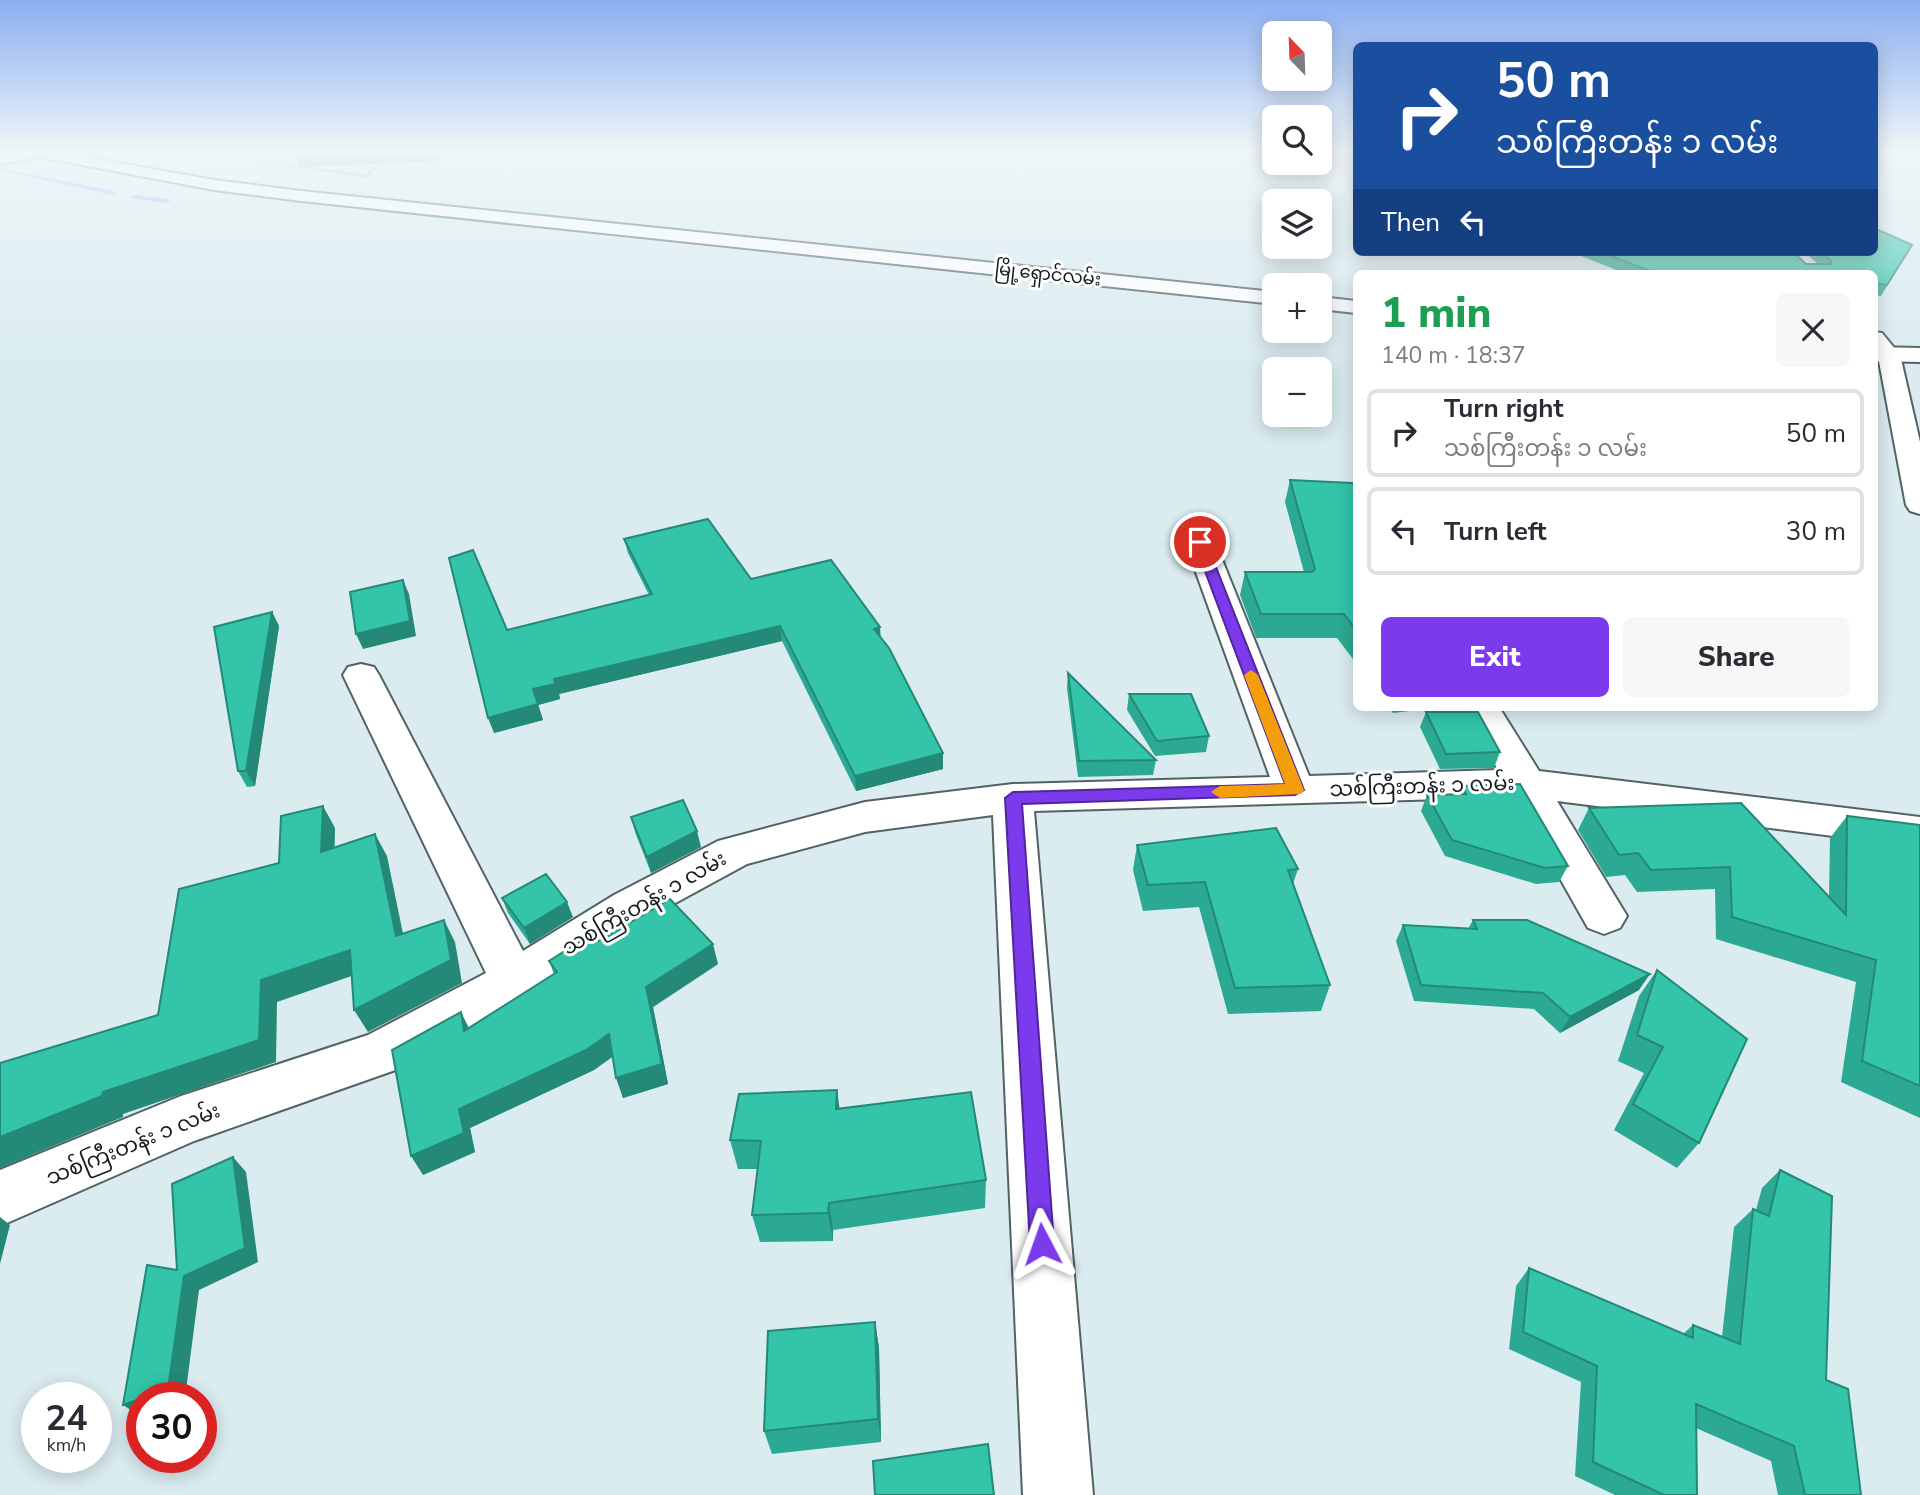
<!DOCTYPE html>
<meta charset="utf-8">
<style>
body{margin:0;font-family:"Nunito Sans","Noto Sans Myanmar",sans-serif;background:#f7f7f7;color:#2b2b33;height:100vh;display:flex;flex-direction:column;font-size:26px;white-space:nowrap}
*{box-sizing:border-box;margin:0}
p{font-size:23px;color:#7c7c81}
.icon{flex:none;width:38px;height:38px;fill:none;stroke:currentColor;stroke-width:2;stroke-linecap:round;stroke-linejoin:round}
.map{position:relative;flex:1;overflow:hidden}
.panel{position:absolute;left:1353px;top:270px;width:525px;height:441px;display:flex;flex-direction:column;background:#fff;border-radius:10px;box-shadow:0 4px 18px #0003}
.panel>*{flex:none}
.top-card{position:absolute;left:1353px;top:42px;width:525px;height:214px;border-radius:10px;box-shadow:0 4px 18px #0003;background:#1a4fa0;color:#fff;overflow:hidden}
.needle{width:46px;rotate:337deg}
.controls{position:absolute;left:1262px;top:21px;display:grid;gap:14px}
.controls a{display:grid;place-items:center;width:70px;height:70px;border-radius:10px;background:#fff;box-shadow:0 4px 18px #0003;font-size:35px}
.speed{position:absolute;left:21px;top:1382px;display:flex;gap:14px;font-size:35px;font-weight:700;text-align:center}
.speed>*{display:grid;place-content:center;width:91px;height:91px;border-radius:50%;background:#fff;box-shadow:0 4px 18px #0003;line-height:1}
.speed small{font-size:18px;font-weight:400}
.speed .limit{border:10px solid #d22;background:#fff;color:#111}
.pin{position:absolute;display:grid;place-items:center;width:60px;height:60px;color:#fff;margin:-30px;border:4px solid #fff;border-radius:50%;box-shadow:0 2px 7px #0007}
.me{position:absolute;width:77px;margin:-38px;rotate:356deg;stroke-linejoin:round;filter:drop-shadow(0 0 5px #0008)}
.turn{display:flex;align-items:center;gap:24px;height:147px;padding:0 28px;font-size:32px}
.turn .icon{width:91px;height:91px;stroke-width:2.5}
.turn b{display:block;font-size:49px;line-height:60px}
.then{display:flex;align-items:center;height:66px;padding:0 28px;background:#0003;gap:14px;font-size:26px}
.round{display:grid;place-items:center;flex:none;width:74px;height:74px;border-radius:10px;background:#f7f7f7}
.headline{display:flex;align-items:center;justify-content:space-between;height:119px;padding:0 28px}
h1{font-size:42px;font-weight:800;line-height:52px;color:#1e9e55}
.action{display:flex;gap:14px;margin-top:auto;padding:14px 28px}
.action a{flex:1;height:80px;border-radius:10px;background:#7c3aed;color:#fff;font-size:28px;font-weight:800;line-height:80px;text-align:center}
.action a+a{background:#f7f7f7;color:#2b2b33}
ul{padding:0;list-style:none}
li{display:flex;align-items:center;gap:21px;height:88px;margin:0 14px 10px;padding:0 14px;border:4px solid #e1e1e2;border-radius:10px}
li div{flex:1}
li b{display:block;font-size:26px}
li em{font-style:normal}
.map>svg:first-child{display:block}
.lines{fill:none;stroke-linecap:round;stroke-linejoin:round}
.stream{fill:#a3a7fe;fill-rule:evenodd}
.street-casing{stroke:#526265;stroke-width:4}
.primary-casing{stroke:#526265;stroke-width:4}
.street{fill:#fff;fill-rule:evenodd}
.primary{fill:#fff;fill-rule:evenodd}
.wall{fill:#2ca992}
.shaded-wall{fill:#248977}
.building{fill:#33c4aa;stroke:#248977;stroke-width:2}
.route{fill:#7c3aed;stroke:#51269a;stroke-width:2}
.slow{fill:#f59e0b}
.labels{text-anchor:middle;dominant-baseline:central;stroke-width:6;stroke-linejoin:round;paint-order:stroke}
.far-street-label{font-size:18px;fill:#161c1d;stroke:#fff}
.street-label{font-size:21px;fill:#161c1d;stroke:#fff}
</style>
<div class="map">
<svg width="1920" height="1495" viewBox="0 0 1920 1495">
<rect width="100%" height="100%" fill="#daecf0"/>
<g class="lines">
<g class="stream">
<polygon points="190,151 365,174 392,151 398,151 366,178"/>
<polygon points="0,168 113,191 116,193 113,195 2,171"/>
<polygon points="133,195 167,199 170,201 167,203 131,198"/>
</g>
<g class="street-casing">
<g id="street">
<polygon points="27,151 47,153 40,157 0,164 0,156"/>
<polygon points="1874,332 1882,333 1900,355 1920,442 1920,514 1910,511 1906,505 1878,356 1874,352"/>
<polygon points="1200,533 1211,536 1215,542 1309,776 1498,770 1463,707 1499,707 1539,771 1920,817 1920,847 1557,801 1627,916 1620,928 1604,934 1588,928 1514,797 1034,811 1093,1495 1023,1495 993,815 865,832 747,864 646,919 531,995 401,1068 194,1141 0,1226 0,1170 181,1096 368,1035 486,973 343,675 348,667 361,664 374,667 379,675 523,951 614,895 718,841 865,802 1013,784 1270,777 1185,542 1189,536"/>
</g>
</g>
<g class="primary-casing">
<g id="primary">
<polygon points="23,151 53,151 214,180 301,191 1274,292 1274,304 301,201 214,190 30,155"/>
<polygon points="1320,297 1356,301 1356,313 1320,309"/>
<polygon points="1874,347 1920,348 1920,362 1874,361"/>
</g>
</g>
<use href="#street" class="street"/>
<use href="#primary" class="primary"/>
</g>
<g class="wall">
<polygon points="304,151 440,151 439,161 299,167 296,158"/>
<polygon points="1912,245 1881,296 1874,295 1874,273 1624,273 1571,252 1793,252 1806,264 1818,264 1804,252 1874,252"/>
<polygon points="1290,480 1356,485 1356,663 1337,638 1256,638 1240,595 1245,572 1304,572 1285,502"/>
<polygon points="624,539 751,579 881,638 943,753 943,769 856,791 782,641 559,694 560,699 538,705 543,720 494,733 507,630 649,595 628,553"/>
<polygon points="272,612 279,626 255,786 247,787 238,771"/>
<polygon points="1068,673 1156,760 1153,775 1078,777 1067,688"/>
<polygon points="1129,694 1209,736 1206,752 1155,756 1127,710"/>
<polygon points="1388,707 1442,707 1393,713"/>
<polygon points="1426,712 1500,752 1494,768 1440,769 1420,727"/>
<polygon points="1462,786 1568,866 1559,882 1536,884 1445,856 1421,811 1427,795 1458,794"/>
<polygon points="1589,808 1829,896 1830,838 1847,816 1920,825 1920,1118 1841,1082 1856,982 1716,939 1715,889 1637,892 1625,875 1606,877 1578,830"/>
<polygon points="631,817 701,847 651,873 635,832"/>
<polygon points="1137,845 1298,869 1293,884 1330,985 1321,1011 1228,1014 1199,907 1143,911 1133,870"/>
<polygon points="502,898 573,917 530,944 508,913"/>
<polygon points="1473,920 1639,990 1560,1033 1534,1009 1414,1001 1396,941 1403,925 1468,929"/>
<polygon points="599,941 718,964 653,1007 668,1084 623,1098 612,1057 594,1070 470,1128 475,1152 423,1175 469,1028 554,974 549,961"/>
<polygon points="1657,970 1699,1143 1677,1168 1614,1130 1644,1073 1618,1061 1639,996"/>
<polygon points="840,1109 986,1180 985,1208 833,1230 833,1241 760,1242 752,1215 758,1169 738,1169 730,1140"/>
<polygon points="1780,1170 1826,1380 1861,1495 1778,1495 1771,1461 1696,1428 1697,1495 1615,1495 1575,1476 1581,1382 1509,1349 1516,1286 1529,1268 1683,1334 1693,1325 1722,1337 1734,1227 1753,1209 1756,1210 1762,1188"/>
<polygon points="875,1322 879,1348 881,1442 772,1454 764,1431"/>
</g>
<g class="shaded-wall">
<polygon points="437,151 440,151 439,161 436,152"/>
<polygon points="403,580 409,594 416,636 363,649 356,634"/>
<polygon points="272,612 279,626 255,786 246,771"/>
<polygon points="780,626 782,641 559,694 560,699 538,705 533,689 554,679"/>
<polygon points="880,627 881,642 874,629"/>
<polygon points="538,704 543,720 494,733 488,718"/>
<polygon points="943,753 943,769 856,791 855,776"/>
<polygon points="323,806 335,828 334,874 321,852"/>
<polygon points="697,831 701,847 651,873 647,857"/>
<polygon points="375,834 387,856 408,958 396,936"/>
<polygon points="567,902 573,917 530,944 524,928"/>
<polygon points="444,920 455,942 462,983 368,1032 354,1010"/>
<polygon points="713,944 718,964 653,1007 668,1084 623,1098 616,1078 646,987"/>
<polygon points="350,950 363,972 277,1002 276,1062 123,1114 123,1117 0,1168 0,1137 261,980"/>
<polygon points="1650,974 1639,990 1560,1033 1570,1017"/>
<polygon points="461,1012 471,1032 464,1031"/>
<polygon points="609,1034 616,1054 594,1070 470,1128 475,1152 423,1175 411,1156 459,1109"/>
<polygon points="837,1090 841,1119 836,1109"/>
<polygon points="233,1157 246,1172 258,1262 199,1290 185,1398 142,1398 184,1276"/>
<polygon points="829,1203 833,1230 833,1241 828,1213"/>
<polygon points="0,1217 10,1225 0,1264"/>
<polygon points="875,1322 879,1348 881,1442 878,1419"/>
<polygon points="142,1398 142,1417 123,1405"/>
</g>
<g class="building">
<polygon points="304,151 437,151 436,152 296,158"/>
<polygon points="1874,228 1912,245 1887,285 1874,283 1874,273 1655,273 1601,252 1793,252 1806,264 1831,264 1831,261 1821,252 1874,252"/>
<polygon points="1290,480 1352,483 1356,485 1356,630 1344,614 1261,614 1245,572 1312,572 1315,569"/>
<polygon points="708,519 751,579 831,560 880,627 874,629 889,648 943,753 855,776 780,626 554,679 555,684 533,689 538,704 488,718 449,558 473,550 507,630 652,594 624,539"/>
<polygon points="403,580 410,621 356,634 350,592"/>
<polygon points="272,612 246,771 238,771 214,627"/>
<polygon points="1068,673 1156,760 1079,761"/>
<polygon points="1129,694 1191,694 1209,736 1157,741"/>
<polygon points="1426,712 1478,712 1500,752 1446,754"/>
<polygon points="1520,784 1568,866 1545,868 1452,840 1427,795 1466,794 1462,786"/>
<polygon points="683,800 697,831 647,857 631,817"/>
<polygon points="1741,803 1846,915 1847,816 1920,825 1920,1086 1862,1061 1876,960 1732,917 1730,867 1651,870 1638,853 1619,855 1589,808"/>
<polygon points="323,806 321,852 375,834 396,936 444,920 451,960 354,1010 350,950 261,980 259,1040 103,1092 102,1096 0,1137 0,1063 158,1015 179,889 279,863 281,816"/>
<polygon points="1276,828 1298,869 1288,870 1330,985 1235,988 1205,882 1148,885 1137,845"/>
<polygon points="546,874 567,902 524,928 502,898"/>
<polygon points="670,899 713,944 646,987 662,1064 616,1078 609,1034 586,1050 459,1109 464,1133 411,1156 392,1050 461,1012 464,1031 557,972 549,961 593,933 599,941"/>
<polygon points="1473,920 1527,920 1650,974 1570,1017 1543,993 1421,985 1403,925 1477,929"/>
<polygon points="1657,970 1747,1039 1699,1143 1633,1104 1663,1047 1637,1035"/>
<polygon points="837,1090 836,1109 971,1092 986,1180 829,1203 828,1213 752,1215 761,1141 730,1140 739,1094"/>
<polygon points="233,1157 245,1248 184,1276 168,1389 123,1405 147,1265 177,1270 172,1184"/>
<polygon points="1780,1170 1832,1196 1826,1380 1848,1389 1861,1495 1805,1495 1794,1446 1696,1404 1697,1495 1664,1495 1593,1462 1597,1366 1523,1332 1529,1268 1693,1338 1693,1325 1740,1344 1753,1209 1769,1216"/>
<polygon points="875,1322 878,1419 764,1431 768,1331"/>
<polygon points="988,1444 994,1495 875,1495 873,1461"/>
</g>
<linearGradient id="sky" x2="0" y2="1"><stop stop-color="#8caff1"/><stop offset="0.42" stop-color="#eef6f8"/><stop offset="1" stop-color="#eef6f8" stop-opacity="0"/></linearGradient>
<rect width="1920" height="360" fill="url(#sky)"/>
<polygon class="route" points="1200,538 1206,542 1304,790 1295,795 1022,804 1054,1244 1050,1253 1042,1256 1033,1253 1030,1244 1005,798 1013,792 1285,784 1194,542"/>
<polygon class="slow" points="1251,670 1258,675 1304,790 1301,794 1220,798 1211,792 1220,786 1285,784 1244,675"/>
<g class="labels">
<g class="far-street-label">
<text transform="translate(1048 274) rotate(6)">မြို့ရှောင်လမ်း</text>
</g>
<g class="street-label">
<text transform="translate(1422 786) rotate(-2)">သစ်ကြီးတန်း ၁ လမ်း</text>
<text transform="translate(644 903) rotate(-30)">သစ်ကြီးတန်း ၁ လမ်း</text>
<text transform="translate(133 1144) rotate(-22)">သစ်ကြီးတန်း ၁ လမ်း</text>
</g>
</g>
</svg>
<div class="controls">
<a><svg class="needle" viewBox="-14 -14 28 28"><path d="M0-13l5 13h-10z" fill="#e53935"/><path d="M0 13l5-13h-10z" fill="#7c7c81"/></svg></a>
<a><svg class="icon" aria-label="search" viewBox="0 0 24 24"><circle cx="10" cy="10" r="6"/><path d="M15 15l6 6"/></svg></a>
<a><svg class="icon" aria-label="layers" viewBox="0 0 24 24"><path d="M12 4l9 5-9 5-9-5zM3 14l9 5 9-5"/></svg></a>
<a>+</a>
<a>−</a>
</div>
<div class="speed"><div>24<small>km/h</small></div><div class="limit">30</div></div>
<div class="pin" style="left:1200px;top:542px;background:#d93025"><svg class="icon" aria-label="arrive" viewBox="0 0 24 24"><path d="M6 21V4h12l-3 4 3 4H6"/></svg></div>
<svg class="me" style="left:1042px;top:1244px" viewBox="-20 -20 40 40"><path d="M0-17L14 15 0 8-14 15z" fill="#7c3aed" stroke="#fff" stroke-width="4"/></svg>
<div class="top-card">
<div class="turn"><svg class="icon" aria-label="right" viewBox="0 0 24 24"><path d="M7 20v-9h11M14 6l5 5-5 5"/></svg><div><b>50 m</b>သစ်ကြီးတန်း ၁ လမ်း</div></div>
<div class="then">Then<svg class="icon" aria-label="left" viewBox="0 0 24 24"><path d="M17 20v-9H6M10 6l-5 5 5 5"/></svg></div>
</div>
<section class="panel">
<div class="headline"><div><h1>1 min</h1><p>140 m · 18:37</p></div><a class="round"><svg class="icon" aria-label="close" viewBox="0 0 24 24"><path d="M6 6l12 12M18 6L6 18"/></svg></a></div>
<ul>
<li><svg class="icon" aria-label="right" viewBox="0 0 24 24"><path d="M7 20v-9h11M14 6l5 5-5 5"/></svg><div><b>Turn right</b><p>သစ်ကြီးတန်း ၁ လမ်း</p></div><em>50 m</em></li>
<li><svg class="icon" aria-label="left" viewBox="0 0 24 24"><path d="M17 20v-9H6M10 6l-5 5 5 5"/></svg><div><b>Turn left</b></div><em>30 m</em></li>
</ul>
<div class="action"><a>Exit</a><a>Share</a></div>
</section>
</div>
